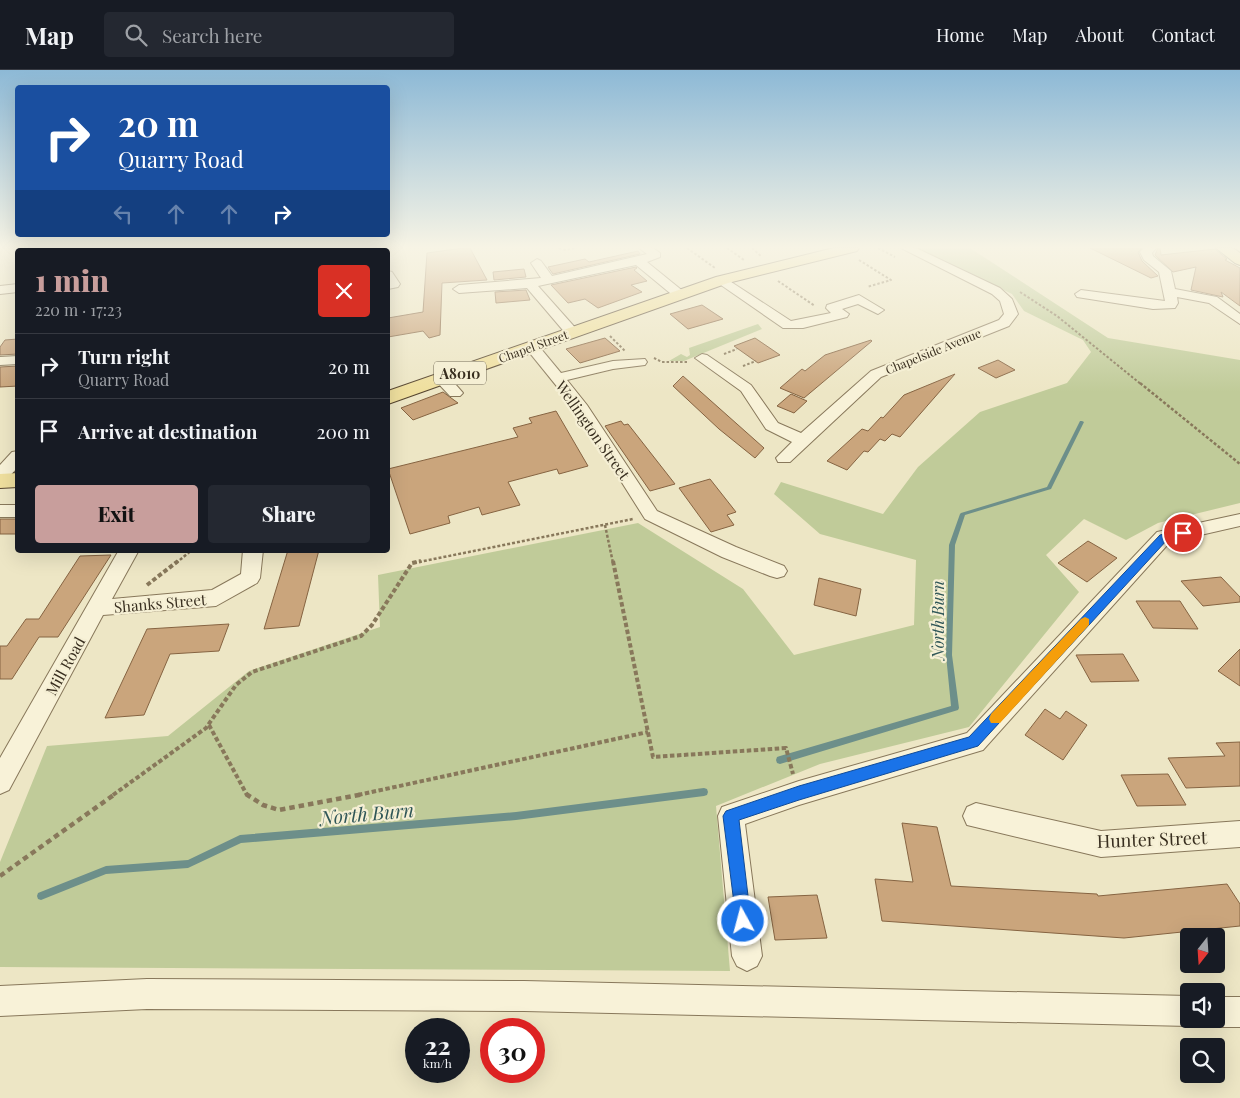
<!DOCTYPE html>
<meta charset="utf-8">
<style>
body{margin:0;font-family:"Playfair Display",serif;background:#242831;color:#f1f3f6;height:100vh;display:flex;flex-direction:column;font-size:19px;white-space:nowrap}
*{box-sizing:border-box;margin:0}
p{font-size:16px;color:#9ea1a6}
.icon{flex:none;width:28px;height:28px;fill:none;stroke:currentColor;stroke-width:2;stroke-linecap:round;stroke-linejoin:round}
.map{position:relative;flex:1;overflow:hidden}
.side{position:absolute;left:15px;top:178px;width:375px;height:305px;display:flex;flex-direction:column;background:#171b24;border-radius:5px;box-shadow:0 5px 20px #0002}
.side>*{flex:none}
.top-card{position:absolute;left:15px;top:15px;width:375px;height:152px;border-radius:5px;box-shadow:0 5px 20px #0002;background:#1a4fa0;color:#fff;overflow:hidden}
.needle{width:32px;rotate:197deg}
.tools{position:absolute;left:1180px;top:858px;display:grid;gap:10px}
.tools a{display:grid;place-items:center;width:45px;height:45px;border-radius:5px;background:#171b24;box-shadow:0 5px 20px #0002;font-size:25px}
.speed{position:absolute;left:405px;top:948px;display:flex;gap:10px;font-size:25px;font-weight:700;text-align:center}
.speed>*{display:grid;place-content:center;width:65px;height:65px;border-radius:50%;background:#171b24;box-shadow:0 5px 20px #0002;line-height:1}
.speed small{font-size:12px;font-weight:400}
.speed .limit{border:8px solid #d22;background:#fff;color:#111}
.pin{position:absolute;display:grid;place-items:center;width:42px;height:42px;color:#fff;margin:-21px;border:2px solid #fff;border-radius:50%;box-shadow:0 1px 5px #0007}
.me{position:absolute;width:55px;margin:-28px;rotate:353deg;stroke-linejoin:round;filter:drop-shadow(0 0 4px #0008)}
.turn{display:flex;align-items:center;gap:18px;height:105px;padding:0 20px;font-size:22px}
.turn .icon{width:65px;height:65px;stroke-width:2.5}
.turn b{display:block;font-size:35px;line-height:42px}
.lanes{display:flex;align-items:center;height:48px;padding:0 20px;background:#0003;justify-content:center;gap:25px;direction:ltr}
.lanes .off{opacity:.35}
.round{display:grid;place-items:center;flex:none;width:52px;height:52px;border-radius:5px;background:#242831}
.headline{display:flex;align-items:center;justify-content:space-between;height:85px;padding:0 20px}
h1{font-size:30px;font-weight:800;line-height:38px;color:#c89e9c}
.cta{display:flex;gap:10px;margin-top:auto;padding:10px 20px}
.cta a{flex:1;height:58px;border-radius:5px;background:#c89e9c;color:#111;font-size:20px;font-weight:800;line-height:58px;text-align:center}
.cta a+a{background:#242831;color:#f1f3f6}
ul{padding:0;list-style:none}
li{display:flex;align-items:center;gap:15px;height:65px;padding:0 20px;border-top:1px solid #363941}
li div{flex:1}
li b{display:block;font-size:19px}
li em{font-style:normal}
header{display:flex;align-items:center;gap:30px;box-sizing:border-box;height:70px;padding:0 25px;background:#171b24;border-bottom:1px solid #363941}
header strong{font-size:24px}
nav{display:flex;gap:28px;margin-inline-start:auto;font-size:18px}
.search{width:350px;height:45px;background:#242831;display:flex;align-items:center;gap:12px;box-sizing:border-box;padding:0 18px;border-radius:5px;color:#9ea1a6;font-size:19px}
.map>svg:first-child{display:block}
.green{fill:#c0cb99}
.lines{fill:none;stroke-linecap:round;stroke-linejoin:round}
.stream{fill:#6d8f8a;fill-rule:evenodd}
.building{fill:#caa57c;stroke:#866442}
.minor-casing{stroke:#88785b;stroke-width:2}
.major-casing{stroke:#56452f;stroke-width:2}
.path-far3{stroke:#88785b;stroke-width:2;stroke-dasharray:2.5 2;stroke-linecap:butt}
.path-far2{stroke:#88785b;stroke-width:2.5;stroke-dasharray:3 2;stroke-linecap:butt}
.path-far1{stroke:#88785b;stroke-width:4;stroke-dasharray:4.5 2.5;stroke-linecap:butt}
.path{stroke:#88785b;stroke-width:4.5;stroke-dasharray:5.5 4;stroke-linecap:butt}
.minor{fill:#f8f2d8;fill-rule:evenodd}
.major{fill:#efdf9e;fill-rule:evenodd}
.route{fill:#1a73e8;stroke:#114b97}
.slow{fill:#f59e0b}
.labels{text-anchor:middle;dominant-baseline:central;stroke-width:4.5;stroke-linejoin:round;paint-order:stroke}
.far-street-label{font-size:12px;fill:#382e1f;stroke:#f5efd4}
.shield{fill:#f5efd4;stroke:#716855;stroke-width:1}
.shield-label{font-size:14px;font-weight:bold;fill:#382e1f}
.street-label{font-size:15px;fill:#382e1f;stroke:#f5efd4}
.water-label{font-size:16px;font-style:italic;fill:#2f5657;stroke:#f5efd4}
.near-street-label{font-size:18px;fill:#382e1f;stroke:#f5efd4}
.near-water-label{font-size:19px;font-style:italic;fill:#2f5657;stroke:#f5efd4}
</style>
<header>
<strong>Map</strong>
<div class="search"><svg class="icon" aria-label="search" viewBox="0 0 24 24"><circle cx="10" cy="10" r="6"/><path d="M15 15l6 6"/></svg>Search here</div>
<nav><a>Home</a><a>Map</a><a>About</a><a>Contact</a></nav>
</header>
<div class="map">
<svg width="1240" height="1028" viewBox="0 0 1240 1028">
<rect width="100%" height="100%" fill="#ede6c5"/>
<g class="green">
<polygon points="917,178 970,178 1108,268 1240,290 1240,433 1158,453 1126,470 1084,449 1046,485 1079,522 969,657 820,694 716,736 730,901 0,897 0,792 47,676 168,666 249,601 380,557 378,505 638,453 743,519 794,585 914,555 916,490 820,464 774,424 781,412 883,444 918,397 980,342 1067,313 1091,282 1083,270 1024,241 1012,224"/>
<polygon points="758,254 762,259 684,291 669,291 681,284 687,287 690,285 689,278"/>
</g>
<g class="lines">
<g class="stream">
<polygon points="1080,351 1082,351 1084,352 1051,419 965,445 955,475 952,585 959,638 958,640 780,694 777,693 776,690 777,687 780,686 951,636 946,585 949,475 960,444 961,443 1047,417"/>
<polygon points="704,718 707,719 708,722 707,725 704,726 516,750 241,773 188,798 106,804 41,830 38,829 37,826 38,823 106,796 188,790 240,765 516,742"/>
</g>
</g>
<g class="building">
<polygon points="463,178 470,178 487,210 442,213 440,265 429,268 423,261 388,267 388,248 423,242 427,183"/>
<polygon points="1090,178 1142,178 1138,182 1142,191 1158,206 1151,208"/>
<polygon points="1158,178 1160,178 1161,185 1215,179 1227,189 1225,190 1240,198 1240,236 1221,222 1223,227 1191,220 1196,197 1173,202 1155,185"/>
<polygon points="638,181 640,184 553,204 548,197 585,189 589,192"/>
<polygon points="636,197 637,198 634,200 647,211 631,215 642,222 598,238 585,229 568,233 551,215"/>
<polygon points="524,199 526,207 494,210 493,202"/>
<polygon points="526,220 530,230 496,233 495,222"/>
<polygon points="702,235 723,249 688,259 670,244"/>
<polygon points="605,268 620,281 580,293 566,279"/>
<polygon points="755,268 780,285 758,293 734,276"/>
<polygon points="18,269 18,284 0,285 0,277 5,270"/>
<polygon points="871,270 872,271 804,328 780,318 802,299 805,301 825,285"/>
<polygon points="998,290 1015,300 996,308 978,298"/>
<polygon points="18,296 18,316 0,317 0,297"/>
<polygon points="955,304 900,367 892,364 885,371 880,369 868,382 864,381 847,400 827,391 862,359 868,361 881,347 883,348 904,325"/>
<polygon points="683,306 764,378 755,388 719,359 673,316"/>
<polygon points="443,322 458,333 413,350 401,338"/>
<polygon points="791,324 807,331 794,343 777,336"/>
<polygon points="556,341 588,396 559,404 557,399 508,412 520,435 482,445 479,437 448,446 450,453 410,464 388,399 518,367 513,358 532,353 529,348"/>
<polygon points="621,351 624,355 628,354 675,414 650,421 605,356"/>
<polygon points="710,409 736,442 727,445 734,455 711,462 679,418"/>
<rect x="0" y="449" width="18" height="15"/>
<polygon points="1088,471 1117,488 1087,512 1058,493"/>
<polygon points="288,480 319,480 299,556 264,559"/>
<polygon points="111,485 58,567 39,567 12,609 0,609 0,576 7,576 26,549 39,549 80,486"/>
<polygon points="1221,507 1240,527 1240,532 1203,536 1181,511"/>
<polygon points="819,508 861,519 856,546 814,535"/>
<polygon points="1136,531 1180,531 1198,559 1153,558"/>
<polygon points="229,554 219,581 170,584 144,645 105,648 147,559"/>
<polygon points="1240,579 1240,616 1218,601"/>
<polygon points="1123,584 1139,611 1091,612 1076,585"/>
<polygon points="1045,639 1060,649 1066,641 1087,655 1063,690 1025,665"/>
<polygon points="1240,672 1240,716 1186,718 1168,688 1225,686 1216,673"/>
<polygon points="1168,704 1186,735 1137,736 1121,705"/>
<polygon points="902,753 937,757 951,816 1097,824 1098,826 1227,814 1240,834 1240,856 1124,868 882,851 875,809 913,812"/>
<polygon points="817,825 827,868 775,870 768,827"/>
</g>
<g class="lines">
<g class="minor-casing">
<g id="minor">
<rect x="278" y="178" width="12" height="2"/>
<polygon points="358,178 390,178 388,181 356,180"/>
<polygon points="639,178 653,178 660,183 660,187 647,192 684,222 686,225 684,228 676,228 636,195 538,216 579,262 572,266 567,265 527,218 459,223 453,219 459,215 541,208 531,193 537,189 541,191 552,206 647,184"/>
<polygon points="901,178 916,178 1000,218 1012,229 1018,244 1009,256 881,307 790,392 778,392 776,388 792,372 766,359 741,321 695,288 702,284 707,285 751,315 778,353 801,363 871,301 999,250 1004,244 1000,231 992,224"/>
<polygon points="1144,178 1156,178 1152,183 1153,186 1171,201 1175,219 1217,227 1240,244 1240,254 1209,233 1177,227 1178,233 1175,238 1153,239 1077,227 1075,224 1081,220 1165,231 1159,202 1144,190 1140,182"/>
<polygon points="388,201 392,202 400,214 398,217 388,219"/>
<polygon points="722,206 791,251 831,243 826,238 827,235 859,225 884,240 878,244 858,234 842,239 849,244 847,247 803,258 783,258 718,213 716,210"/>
<polygon points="18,214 18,222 0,224 0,216"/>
<polygon points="532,273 537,274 561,303 613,291 645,289 647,292 645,295 613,299 567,310 587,335 657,441 736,477 784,496 787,501 784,506 777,508 770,506 722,487 645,449 576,340 525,277"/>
<polygon points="18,286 18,294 0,295 0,287"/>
<path d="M441,305c9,2 16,11 22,18l-3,3h-10l-16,-17z"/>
<polygon points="18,381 18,397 6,410 0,412 0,395 12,382"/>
<rect x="0" y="435" width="18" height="12"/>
<polygon points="1240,444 1240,456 1170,472 983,680 799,735 745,754 762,886 757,896 747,901 737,896 732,886 718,746 722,737 799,711 967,663 1157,462"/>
<polygon points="119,480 139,480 112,529 212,520 241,504 243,480 263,480 260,508 257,513 216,536 103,545 9,720 0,724 0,688"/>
<polygon points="976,733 1101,761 1240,751 1240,777 1101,787 967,755 963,746 967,737"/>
<polygon points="147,909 524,911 1189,926 1189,949 1201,949 1200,952 1189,956 524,941 147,939 0,946 0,916"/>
<polygon points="1216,927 1240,927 1240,957 1216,957 1205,953 1203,949 1216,949"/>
</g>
</g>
<g class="major-casing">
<g id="major">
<polygon points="834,178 859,178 857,181 728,213 388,334 388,321 716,207"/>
<polygon points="1216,178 1233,178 1240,183 1240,195 1235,193"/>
<polygon points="18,403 18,417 0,418 0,404"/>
</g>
</g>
<g class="path-far3">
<polyline points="559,178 566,180 574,178"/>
<polyline points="687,178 715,198"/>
<polyline points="727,178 744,190"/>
<polyline points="752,178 761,186"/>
<polyline points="878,178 895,187"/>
<polyline points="859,190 891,210 867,217"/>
<polyline points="778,211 815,236"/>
<polyline points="1020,222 1057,246 1142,315"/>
<polyline points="610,266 625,281"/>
<polyline points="724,284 737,279"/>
<polyline points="654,288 662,292 687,292"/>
<polyline points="743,296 756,291"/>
</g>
<g class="path-far2">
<polyline points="1140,313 1240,394"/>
<polyline points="605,455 613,493"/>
<polyline points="176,493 192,480"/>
<polyline points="414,493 633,449"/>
</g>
<g class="path-far1">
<polyline points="613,491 653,687 786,678 793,704"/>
<polyline points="147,515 178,491"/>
<polyline points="209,655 247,725"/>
<polyline points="113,725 206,658 236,615 252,602 361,566 372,555 412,493 421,491"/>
<polyline points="358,725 648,662"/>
</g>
<g class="path">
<polyline points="246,724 263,735 279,740 364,724"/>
<polyline points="0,806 115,724"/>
</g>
<use href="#minor" class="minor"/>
<use href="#major" class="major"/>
</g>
<linearGradient id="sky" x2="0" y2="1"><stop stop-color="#8db9d6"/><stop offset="0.55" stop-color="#f7f4e5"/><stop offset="1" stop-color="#f7f4e5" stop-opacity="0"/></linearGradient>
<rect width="1240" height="322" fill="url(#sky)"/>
<polygon class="route" points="1183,459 1188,463 1187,466 1167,470 978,676 799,730 739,750 751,851 749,857 743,859 737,857 723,746 726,741 799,716 969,667 1160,465"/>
<polygon class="slow" points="1085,547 1089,549 1089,555 1000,653 991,653 989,649 991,644 1081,549"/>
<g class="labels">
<g class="far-street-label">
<text transform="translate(533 276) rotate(-20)">Chapel Street</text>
<text transform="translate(933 281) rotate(-22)">Chapelside Avenue</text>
</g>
<rect class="shield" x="434" y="291.5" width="52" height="23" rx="4"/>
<g class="shield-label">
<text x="460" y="303">A8010</text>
</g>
<g class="street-label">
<text transform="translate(593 360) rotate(55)">Wellington Street</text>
<text transform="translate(160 533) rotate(-5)">Shanks Street</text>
<text transform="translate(65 596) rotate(-61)">Mill Road</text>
</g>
<g class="water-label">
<text transform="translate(937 550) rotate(-90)">North Burn</text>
</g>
<g class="near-street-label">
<text transform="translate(1152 769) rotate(-2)">Hunter Street</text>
</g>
<g class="near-water-label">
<text transform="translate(367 743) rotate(-5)">North Burn</text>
</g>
</g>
</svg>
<div class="tools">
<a><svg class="needle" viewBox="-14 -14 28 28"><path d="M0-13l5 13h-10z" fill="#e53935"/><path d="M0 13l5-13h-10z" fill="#9ea1a6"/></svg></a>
<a><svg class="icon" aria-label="sound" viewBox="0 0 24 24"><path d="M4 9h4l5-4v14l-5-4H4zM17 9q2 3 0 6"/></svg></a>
<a><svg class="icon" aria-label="search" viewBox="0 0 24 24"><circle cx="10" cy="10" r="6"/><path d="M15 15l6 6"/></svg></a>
</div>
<div class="speed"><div>22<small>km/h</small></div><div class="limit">30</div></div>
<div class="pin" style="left:1183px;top:463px;background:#d93025"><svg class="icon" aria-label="arrive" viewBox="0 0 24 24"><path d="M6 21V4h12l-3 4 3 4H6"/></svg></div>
<svg class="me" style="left:743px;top:851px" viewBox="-20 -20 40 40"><circle r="17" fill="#1a73e8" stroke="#fff" stroke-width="3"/><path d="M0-11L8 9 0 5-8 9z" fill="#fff"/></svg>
<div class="top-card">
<div class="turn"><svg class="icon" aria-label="right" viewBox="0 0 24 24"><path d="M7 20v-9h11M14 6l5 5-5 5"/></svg><div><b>20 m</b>Quarry Road</div></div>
<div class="lanes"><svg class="icon off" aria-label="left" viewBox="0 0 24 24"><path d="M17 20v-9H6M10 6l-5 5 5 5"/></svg><svg class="icon off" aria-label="ahead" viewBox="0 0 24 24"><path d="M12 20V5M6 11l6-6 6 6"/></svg><svg class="icon off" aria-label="ahead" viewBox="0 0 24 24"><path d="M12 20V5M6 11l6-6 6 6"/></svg><svg class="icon" aria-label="right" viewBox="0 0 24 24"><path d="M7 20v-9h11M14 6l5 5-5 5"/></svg></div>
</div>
<section class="side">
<div class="headline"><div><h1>1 min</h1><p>220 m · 17:23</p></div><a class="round" style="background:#d93025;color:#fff"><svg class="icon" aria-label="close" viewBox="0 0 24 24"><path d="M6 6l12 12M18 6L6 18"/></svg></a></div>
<ul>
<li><svg class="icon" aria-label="right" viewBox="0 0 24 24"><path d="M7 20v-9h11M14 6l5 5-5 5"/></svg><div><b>Turn right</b><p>Quarry Road</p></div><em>20 m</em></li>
<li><svg class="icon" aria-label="arrive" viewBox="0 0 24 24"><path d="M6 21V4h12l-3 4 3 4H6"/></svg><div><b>Arrive at destination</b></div><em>200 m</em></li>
</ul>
<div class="cta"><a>Exit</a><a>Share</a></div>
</section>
</div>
